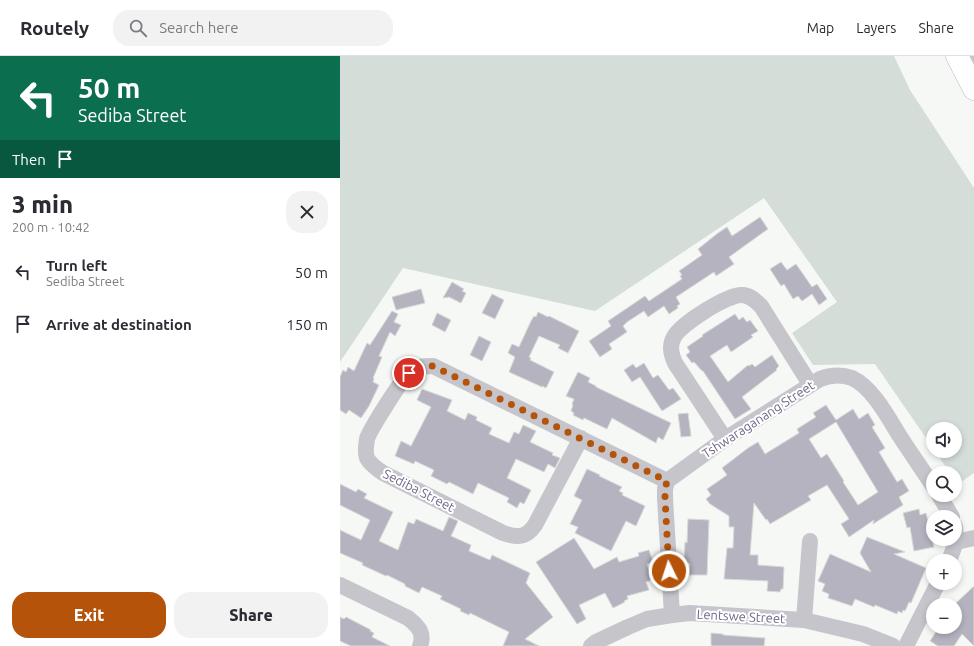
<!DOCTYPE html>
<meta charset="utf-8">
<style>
body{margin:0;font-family:Ubuntu,sans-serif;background:#f2f2f3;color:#2b2b33;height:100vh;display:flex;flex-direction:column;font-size:15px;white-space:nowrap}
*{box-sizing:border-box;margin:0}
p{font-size:13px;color:#7c7c81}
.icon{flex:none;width:22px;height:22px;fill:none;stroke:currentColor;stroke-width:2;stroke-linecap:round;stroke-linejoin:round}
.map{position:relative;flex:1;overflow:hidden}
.side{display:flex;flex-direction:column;background:#fff;width:340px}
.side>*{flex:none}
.guide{background:#0b6e4f;color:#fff;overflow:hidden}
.tools{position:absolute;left:586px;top:366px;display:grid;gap:8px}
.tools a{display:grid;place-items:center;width:36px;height:36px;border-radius:50%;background:#fff;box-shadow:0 2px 6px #0003;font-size:20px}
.pin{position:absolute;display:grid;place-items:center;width:34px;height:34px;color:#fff;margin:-17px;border:2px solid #fff;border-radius:50%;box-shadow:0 1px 4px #0007}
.me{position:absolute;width:44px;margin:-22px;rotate:356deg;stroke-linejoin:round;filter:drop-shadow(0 0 3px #0008)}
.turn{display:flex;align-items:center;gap:14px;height:84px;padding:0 12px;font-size:18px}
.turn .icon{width:52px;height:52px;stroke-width:2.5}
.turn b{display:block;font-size:28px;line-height:34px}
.then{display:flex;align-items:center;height:38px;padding:0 12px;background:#0003;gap:8px;font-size:15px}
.round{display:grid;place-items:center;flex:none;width:42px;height:42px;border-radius:16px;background:#f2f2f3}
.overview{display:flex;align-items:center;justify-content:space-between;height:68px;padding:0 12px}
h1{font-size:24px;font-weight:800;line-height:30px}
.primary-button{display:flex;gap:8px;margin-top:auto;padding:8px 12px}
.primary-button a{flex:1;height:46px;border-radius:16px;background:#b45309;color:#fff;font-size:16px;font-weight:800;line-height:46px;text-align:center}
.primary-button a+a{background:#f2f2f3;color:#2b2b33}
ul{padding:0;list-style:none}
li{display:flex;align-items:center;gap:12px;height:52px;padding:0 12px}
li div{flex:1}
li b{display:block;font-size:15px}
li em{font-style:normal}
header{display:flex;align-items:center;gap:24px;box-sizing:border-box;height:56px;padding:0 20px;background:#fff;border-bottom:1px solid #e1e1e2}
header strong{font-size:19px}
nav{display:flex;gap:22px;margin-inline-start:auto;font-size:14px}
.search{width:280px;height:36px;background:#f2f2f3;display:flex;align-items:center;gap:10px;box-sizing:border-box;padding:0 14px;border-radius:16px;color:#7c7c81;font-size:15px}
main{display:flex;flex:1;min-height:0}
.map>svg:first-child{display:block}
.green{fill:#d4ddd8}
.building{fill:#b5b3bf;stroke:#d7d9d7;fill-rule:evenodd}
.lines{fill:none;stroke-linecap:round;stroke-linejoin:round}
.secondary-casing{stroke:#bcbac3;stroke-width:23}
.service{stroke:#c7c5cc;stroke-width:8}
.minor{stroke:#c7c5cc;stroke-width:16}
.secondary{stroke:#fff;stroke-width:22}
.route{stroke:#b45309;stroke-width:7;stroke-dasharray:0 12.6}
.labels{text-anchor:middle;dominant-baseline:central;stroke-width:4;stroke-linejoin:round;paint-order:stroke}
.street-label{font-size:13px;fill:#706687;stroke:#fff}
</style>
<header>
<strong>Routely</strong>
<div class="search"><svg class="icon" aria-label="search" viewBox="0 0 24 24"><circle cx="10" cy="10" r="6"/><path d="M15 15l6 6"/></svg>Search here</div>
<nav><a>Map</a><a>Layers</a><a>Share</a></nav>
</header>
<main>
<section class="side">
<div class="guide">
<div class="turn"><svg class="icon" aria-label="left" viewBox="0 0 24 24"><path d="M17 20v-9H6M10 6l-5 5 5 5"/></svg><div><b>50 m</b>Sediba Street</div></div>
<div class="then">Then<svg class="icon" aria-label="arrive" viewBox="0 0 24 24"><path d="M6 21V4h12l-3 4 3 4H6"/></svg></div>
</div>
<div class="overview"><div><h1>3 min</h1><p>200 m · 10:42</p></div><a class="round"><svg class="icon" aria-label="close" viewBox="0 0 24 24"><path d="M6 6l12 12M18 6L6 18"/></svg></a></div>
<ul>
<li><svg class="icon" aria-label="left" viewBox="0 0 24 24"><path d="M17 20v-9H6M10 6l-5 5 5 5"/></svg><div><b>Turn left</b><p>Sediba Street</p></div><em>50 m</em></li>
<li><svg class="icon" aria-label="arrive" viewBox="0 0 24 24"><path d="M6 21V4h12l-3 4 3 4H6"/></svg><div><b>Arrive at destination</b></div><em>150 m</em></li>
</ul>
<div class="primary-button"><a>Exit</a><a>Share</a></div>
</section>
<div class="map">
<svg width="634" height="590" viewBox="0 0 634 590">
<rect width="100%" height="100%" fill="#f5f8f5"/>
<polygon class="green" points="0,0 554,0 570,34 634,132 634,417 618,428 615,424 615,417 610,417 595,395 615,395 615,373 593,373 593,392 535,308 473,309 452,277 497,246 424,142 255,255 63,212 0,306"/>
<g class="building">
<polygon points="420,161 428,173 389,201 394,208 376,220 374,216 336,241 340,248 337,250 338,252 329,258 324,250 308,261 304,255 287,266 283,270 287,276 269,288 272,293 260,301 249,285 271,270 268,265 305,240 309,245 342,223 340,220 342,219 339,215 362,199 358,193 378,177 387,171 392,180"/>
<polygon points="441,206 447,214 456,208 472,231 477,228 487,243 479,249 472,238 462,245 458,240 453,243 444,228 441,230 430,213"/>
<polygon points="112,226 124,233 122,235 126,237 121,247 109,241 103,242"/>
<polygon points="81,233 85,247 56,254 52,241"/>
<polygon points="152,238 164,244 155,263 142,257"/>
<polygon points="52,255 58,258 54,266 61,269 55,280 50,276 39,300 42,301 33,322 34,322 33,326 39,329 29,350 21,362 9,354 6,358 0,354 0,321 3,314 6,316 8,311 14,315 27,287 30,289"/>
<polygon points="198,256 208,261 209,260 239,275 228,297 218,292 220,289 199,280 189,301 191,302 190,304 214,316 206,332 202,330 202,331 169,316 175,301 168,297 172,288 179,291 191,265 194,260 196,261"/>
<polygon points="97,257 111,264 105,276 92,269"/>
<polygon points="395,258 399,264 403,261 407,266 410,264 418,275 411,279 413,281 391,296 387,289 370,300 388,326 408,309 409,310 412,308 415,311 432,299 439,310 436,313 437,314 402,341 411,353 395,363 363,315 362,315 354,306 352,307 346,299 350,296 347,291 363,280 362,279"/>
<polygon points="139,280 151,286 142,305 130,299"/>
<polygon points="304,307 313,322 318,319 329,334 333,332 341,343 322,355 300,321 292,326 284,314 293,308 296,312"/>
<polygon points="238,316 250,322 248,326 256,330 256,331 331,367 323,384 318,381 316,387 272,362 267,373 244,362 243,364 233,359 234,357 231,355 233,349 232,348 234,343 226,340"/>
<polygon points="82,333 112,344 107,355 125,364 128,357 137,361 136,364 152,372 149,378 169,387 174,376 179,378 183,369 196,375 190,386 213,397 212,399 220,402 215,412 208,408 204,416 176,403 167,422 191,434 184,448 180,446 177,452 167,446 169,442 138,427 133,438 109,426 107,428 91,420 94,414 75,405 74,408 55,400 61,385 71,390 91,351 77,344"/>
<path d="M486,349l10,15 17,-11 6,10 9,-6 7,12 -3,2 13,21 -6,4 18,30 5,-3 7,12 -10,6 4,8 -30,19 1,-4 -25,17 -8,-13 8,-5 -22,-34 -19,11 3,4 -41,24 -3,-5 -1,1 -12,-17 -4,52h8v10l26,2 -1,22h-2l-1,3 -13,-1 1,-10 -44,-2 3,-31h6l1,-21h-5v-11l-19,-12 -4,-5 5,-4 -4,-6 20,-14 -5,-7 26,-20 10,-6 7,12 34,-21 -2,-4 19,-12 -3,-4zM496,366l42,70 -20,13 -15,-23 1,-1 -17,-27 -6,4 -12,-19z"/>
<polygon points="348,357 351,380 341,381 338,358"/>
<polygon points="247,413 260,419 259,420 282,431 279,435 283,437 282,439 305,450 296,470 286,465 271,495 235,477 238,471 230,468 242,444 234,440"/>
<polygon points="0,428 16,436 18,433 27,438 24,442 53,456 39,485 58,494 68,466 74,468 76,463 103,475 109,461 118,465 111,480 131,489 129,495 150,504 152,499 190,517 186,527 213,561 185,583 199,590 163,590 169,576 130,557 129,559 120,555 121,553 100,543 102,540 82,531 79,537 65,530 65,528 47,519 46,520 22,509 23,507 0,497 0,474 21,484 30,464 0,449"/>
<polygon points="579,453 580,459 586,457 594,491 574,495 570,471 567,472 563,457"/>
<polygon points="348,463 369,464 367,519 349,519 350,508 349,507 344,507 345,486 347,487"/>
<polygon points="527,481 565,496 554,498 586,512 571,547 569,546 565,555 563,554 562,557 558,555 557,558 535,549 534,551 515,543 512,550 488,542 489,538 482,535 485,528 478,525 490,498 531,516 520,497"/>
<polygon points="234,482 254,513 277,501 279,506 299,500 298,497 309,494 313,506 307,508 312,524 306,526 309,534 287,540 288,543 284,545 285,546 273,552 265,537 239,549 246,563 237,568 196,506"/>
<polygon points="634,530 634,590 622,578 614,590 598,590 590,585 599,571 615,571 615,548"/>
<polygon points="0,561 4,563 6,561 31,574 30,575 34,577 32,581 50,590 11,590 0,585"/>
<polygon points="371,577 383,578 383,579 425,582 424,590 373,590 371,589"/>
</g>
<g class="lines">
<g class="secondary-casing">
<polyline id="secondary" points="617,0 634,33"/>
</g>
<polyline class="service" points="632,0 634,4"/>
<g class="minor">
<path d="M241,382l-46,87c-9,13 -17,13 -32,8l-120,-60c-6,-4 -13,-9 -16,-15 -2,-5 -1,-13 0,-19 2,-8 36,-62 43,-67 8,-6 13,-6 23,-6l234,115"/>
<path d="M385,383l-50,-76c-4,-9 -6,-17 -1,-26 7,-13 55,-44 69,-42 8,1 13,6 18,11l49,78"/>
<polyline points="599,439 612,461"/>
<polyline points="616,486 634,482"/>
<polyline points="609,505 616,486 615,470"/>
<path d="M0,529l68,33c10,8 17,15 12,28"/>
<path d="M332,559l-7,-117v-9l2,-8 58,-42 95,-60c10,-4 21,-5 32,-1 20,9 36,39 47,57 11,17 23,34 34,51"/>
<polyline points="464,564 470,485"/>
<polyline points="251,590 256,586 288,571 307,563 332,559 350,557 464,564 523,578 553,590"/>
<polyline points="566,590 598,527"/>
</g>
<use href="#secondary" class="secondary"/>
</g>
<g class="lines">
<polyline class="route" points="69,317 80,310 93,310 327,425 325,433 325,442 329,515"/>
</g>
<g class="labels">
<g class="street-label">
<text transform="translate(418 363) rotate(-33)">Tshwaraganang Street</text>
<text transform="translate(79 434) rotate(27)">Sediba Street</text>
<text transform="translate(401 560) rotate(3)">Lentswe Street</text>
</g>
</g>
</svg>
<div class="tools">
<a><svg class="icon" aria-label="sound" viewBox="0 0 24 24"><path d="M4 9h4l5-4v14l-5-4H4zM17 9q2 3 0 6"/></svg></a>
<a><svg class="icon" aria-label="search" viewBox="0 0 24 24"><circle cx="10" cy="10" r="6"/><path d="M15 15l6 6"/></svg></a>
<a><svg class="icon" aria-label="layers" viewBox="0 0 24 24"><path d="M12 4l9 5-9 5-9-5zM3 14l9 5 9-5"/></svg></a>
<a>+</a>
<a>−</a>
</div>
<div class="pin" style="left:69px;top:317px;background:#d93025"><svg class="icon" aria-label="arrive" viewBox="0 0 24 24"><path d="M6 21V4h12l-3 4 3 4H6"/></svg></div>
<svg class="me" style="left:329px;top:515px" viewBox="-20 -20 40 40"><circle r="17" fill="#b45309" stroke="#fff" stroke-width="3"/><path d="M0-11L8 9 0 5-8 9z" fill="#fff"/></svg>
</div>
</main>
